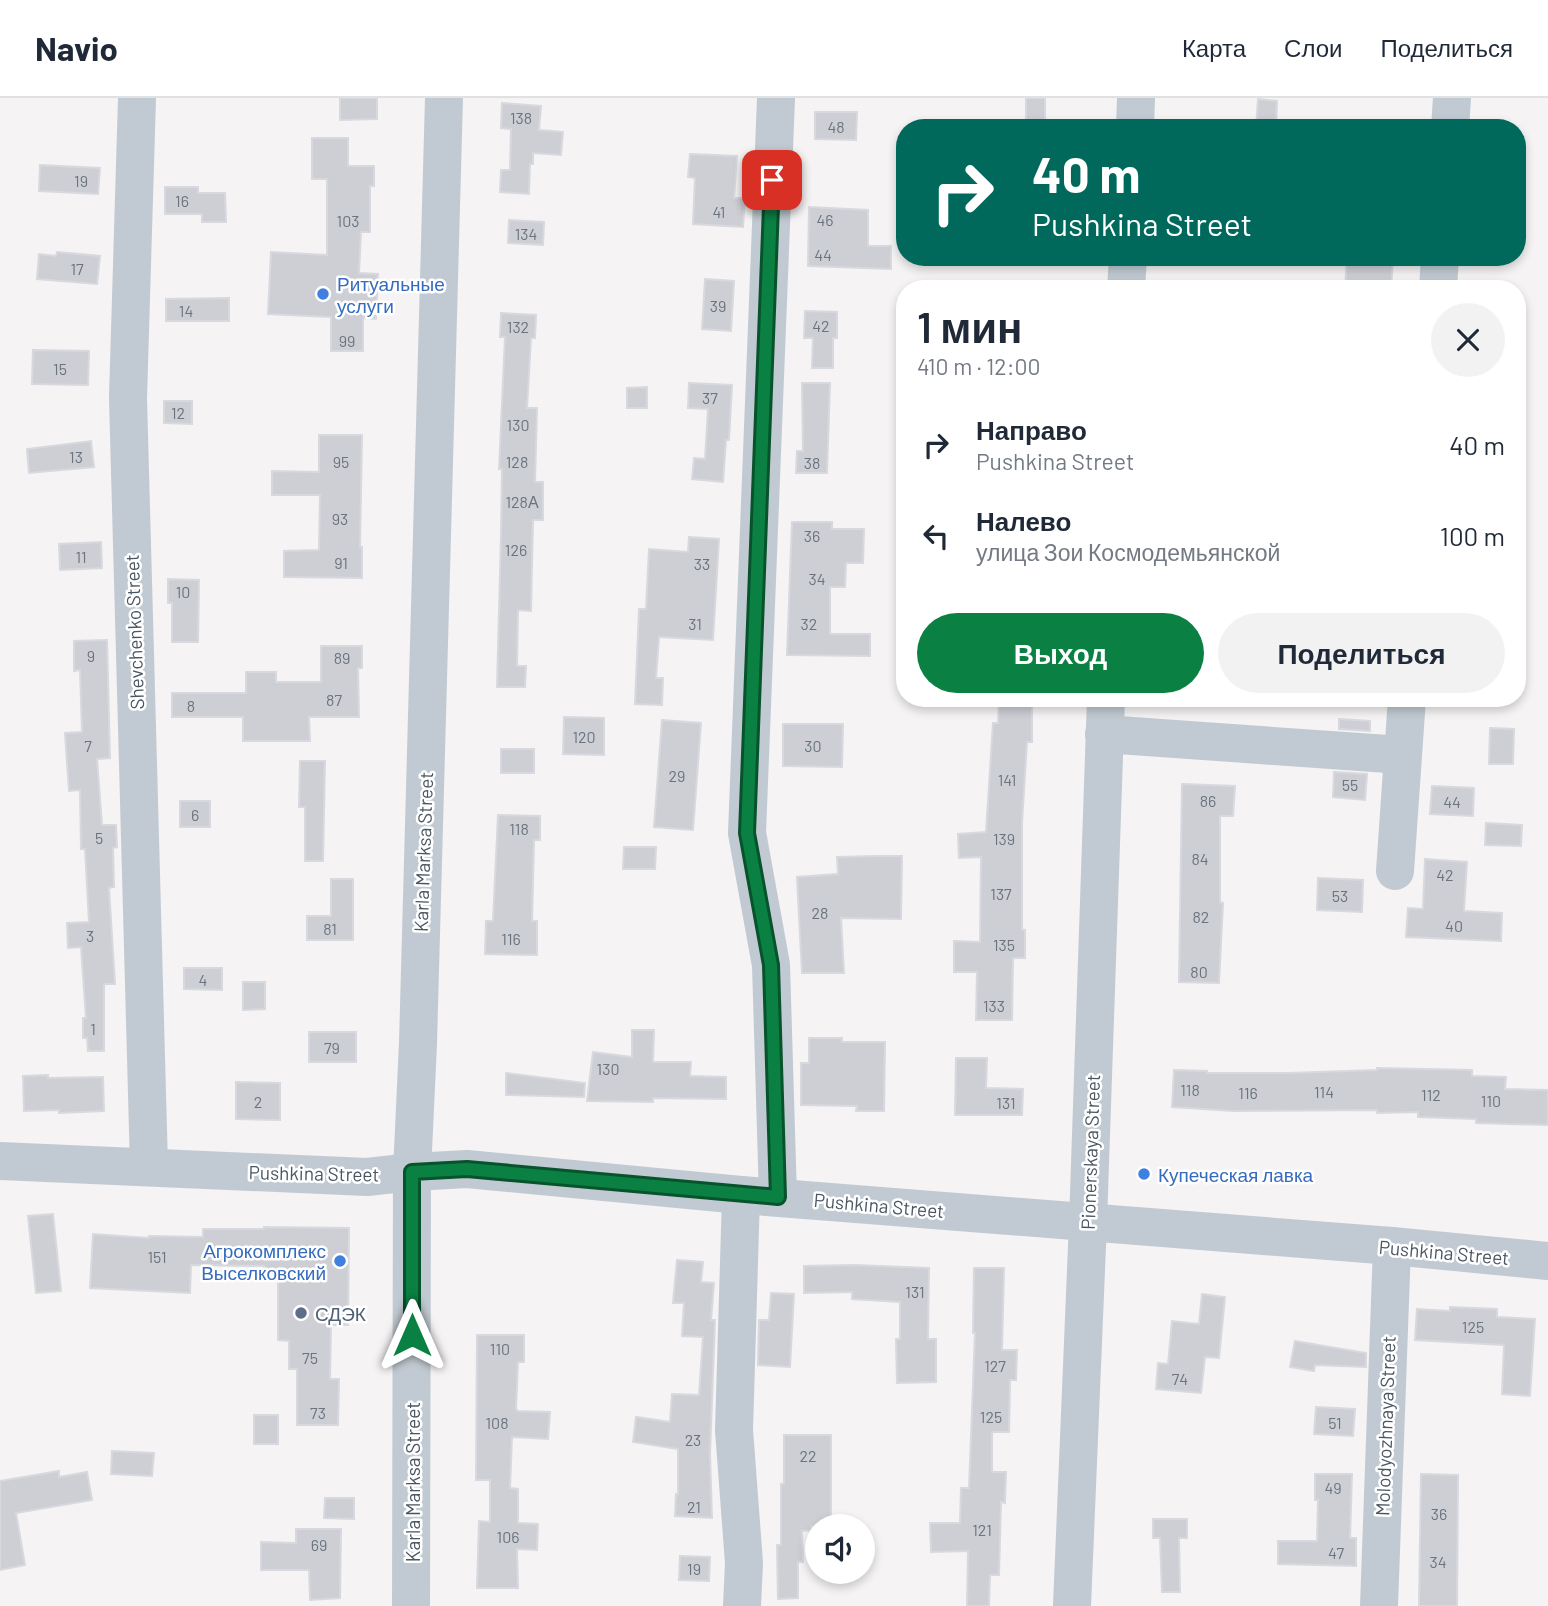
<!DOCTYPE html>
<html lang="ru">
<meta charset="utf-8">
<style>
body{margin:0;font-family:Barlow,sans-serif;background:#f2f2f3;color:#1f2937;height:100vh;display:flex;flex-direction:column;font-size:26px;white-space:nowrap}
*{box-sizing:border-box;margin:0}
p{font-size:23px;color:#747a83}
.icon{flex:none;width:38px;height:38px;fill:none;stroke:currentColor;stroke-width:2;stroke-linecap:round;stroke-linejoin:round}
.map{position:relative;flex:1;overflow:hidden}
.details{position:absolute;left:896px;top:182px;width:630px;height:427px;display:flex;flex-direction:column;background:#fff;border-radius:28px;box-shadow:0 4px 10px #0003}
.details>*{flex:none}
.guide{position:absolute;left:896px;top:21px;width:630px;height:147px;border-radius:28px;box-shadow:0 4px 10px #0003;background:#00695c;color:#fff;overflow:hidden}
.buttons{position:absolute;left:805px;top:1416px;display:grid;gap:14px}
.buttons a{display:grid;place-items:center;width:70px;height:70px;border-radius:50%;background:#fff;box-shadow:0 4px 10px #0003;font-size:35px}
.pin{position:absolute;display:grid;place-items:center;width:60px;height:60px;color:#fff;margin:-30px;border-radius:14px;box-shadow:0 4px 10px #0006}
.me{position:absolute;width:77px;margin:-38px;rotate:0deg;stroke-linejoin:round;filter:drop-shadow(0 0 5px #0008)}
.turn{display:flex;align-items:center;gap:24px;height:147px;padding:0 21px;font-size:32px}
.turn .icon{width:91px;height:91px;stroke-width:2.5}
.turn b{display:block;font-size:49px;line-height:60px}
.round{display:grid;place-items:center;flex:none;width:74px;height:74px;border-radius:37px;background:#f2f2f3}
.summary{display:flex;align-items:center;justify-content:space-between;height:119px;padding:0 21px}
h1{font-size:42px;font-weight:600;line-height:52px}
.cta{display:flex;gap:14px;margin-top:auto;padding:14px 21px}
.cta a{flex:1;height:80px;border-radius:42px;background:#0b8043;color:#fff;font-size:28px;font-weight:600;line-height:80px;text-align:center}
.cta a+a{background:#f2f2f3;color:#1f2937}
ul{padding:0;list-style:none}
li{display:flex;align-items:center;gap:21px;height:91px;padding:0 21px}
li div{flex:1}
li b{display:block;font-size:26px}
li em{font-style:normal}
header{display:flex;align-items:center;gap:42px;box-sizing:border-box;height:98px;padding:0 35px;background:#fff;border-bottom:2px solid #e0e1e3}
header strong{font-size:33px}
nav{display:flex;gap:38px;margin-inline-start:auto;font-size:24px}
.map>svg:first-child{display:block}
.building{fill:#cdcfd5;stroke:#d7d9de;stroke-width:2}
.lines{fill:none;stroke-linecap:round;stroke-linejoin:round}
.minor{stroke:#c1cad2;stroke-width:38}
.route-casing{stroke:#07532c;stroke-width:18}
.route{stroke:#0b8043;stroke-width:12}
.shop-dot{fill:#3f7fe0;stroke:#fff;stroke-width:2.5}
.service-dot{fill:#5c6f8a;stroke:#fff;stroke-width:2.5}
.labels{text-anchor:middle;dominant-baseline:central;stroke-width:5;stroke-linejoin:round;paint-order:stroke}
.number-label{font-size:16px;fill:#6b747e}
.shop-label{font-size:19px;fill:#366cbe;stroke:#fff;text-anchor:start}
.street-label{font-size:19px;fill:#4a5661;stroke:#fff}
.service-label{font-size:19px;fill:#4e5e75;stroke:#fff;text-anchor:start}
</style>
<header>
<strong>Navio</strong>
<nav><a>Карта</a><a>Слои</a><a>Поделиться</a></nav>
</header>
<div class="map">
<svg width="1548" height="1508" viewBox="0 0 1548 1508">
<rect width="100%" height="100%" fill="#f5f3f3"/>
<g class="building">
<polygon points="340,0 377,0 377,21 340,22"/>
<rect x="1026" y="0" width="19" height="30"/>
<polygon points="1258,1 1277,3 1276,30 1256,30"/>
<polygon points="502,5 541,8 539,32 563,34 561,57 533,55 533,66 530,66 529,96 500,94 501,72 510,72 511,31 501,30"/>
<polygon points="815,14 857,14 856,42 815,41"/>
<polygon points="312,40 348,40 348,68 374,68 374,88 370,88 370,134 361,134 359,175 378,176 376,221 363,220 363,253 331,253 331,219 268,216 271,154 327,157 327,81 312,81"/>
<polygon points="690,56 737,58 734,100 745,100 743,129 693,126 695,80 688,79"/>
<polygon points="40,67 100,70 98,96 39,93"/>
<polygon points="165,89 198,89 198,95 225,95 226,124 202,124 202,116 165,116"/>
<polygon points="809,109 868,112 868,148 891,148 891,171 808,168"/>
<polygon points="509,122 544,124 543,147 508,145"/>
<polygon points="57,154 100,158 97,186 37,181 39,156 56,158"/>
<polygon points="1347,159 1393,159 1391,191 1345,191"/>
<polygon points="705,181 734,183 731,233 702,231"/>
<polygon points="229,200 229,223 166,223 166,201"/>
<polygon points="805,213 837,214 837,240 833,240 833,270 812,270 813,240 804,240"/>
<polygon points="501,215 536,217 535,240 531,240 527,310 537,310 535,384 543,384 543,422 533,422 531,513 518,512 517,568 526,568 525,589 497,589 501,437 502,371 499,371 505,239 500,239"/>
<polygon points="33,252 89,253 88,287 32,286"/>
<polygon points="689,285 732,287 729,342 726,342 723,384 692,381 694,360 705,361 708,311 688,310"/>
<polygon points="802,285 830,285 827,375 796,375 797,353 803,353"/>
<polygon points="647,289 647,310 627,310 627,290"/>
<polygon points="164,303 192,303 192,326 164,325"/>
<polygon points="319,337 362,337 360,449 362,449 362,480 284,479 284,453 319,452 320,397 272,397 272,373 319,374"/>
<polygon points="91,343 94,369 29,375 27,351"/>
<polygon points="792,424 832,424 832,431 864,431 863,465 846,465 845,489 830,489 830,536 870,536 870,558 787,557"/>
<polygon points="689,439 719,441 713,542 659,539 656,580 663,580 662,607 635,606 639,511 646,511 649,451 688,454"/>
<polygon points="101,444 102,470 60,472 59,446"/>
<polygon points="168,481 199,482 198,544 172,544 172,505 168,505"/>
<polygon points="107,542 110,660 97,661 102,727 116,727 117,749 113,750 114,789 109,790 115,886 104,886 104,953 88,953 87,940 83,940 83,920 86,920 81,849 68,850 67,825 89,824 85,751 81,751 80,692 69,693 65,635 82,634 80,572 74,573 74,543"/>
<polygon points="321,548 362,548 362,570 358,570 359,619 309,619 310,643 243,643 243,619 172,619 172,595 246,595 246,574 276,574 276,584 321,584"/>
<polygon points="999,600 1032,600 1032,644 1027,644 1022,725 1022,832 1025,832 1025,860 1013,860 1012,922 976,922 977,874 954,874 954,843 980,844 981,759 959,760 958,736 986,734 993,625 998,625"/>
<polygon points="564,619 604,620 604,657 563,656"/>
<polygon points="1339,621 1370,623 1370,633 1339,631"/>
<polygon points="662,622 701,625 693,732 654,729"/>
<polygon points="783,626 843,626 842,669 783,668"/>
<polygon points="1490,630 1514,631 1513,666 1489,666"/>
<rect x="501" y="651" width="33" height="24"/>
<polygon points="300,663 325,663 323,763 305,763 305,709 299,709"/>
<polygon points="1334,674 1367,676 1365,702 1333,699"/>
<polygon points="1182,686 1235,688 1233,718 1220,718 1220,804 1223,805 1219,885 1179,884"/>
<polygon points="1432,688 1474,690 1473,718 1430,716"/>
<rect x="180" y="703" width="30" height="26"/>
<polygon points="498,717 540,718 540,742 534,742 532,823 537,823 537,857 485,856 486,823 493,823"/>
<polygon points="1486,725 1522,727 1521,748 1485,747"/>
<polygon points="624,749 656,749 655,771 623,771"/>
<polygon points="877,758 902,758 901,821 841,820 844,875 802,875 797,779 838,776 837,759"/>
<polygon points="1425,761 1467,764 1464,813 1502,815 1501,843 1406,839 1408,810 1423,811"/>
<polygon points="1318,780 1363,782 1362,814 1317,812"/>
<polygon points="331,781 353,781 353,842 307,842 307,818 331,818"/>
<polygon points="184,870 222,870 222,892 184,891"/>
<polygon points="243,884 265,884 265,911 243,912"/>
<polygon points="632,932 654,932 653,964 691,964 690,978 726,979 726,1001 653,1000 653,1004 587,1003 593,954 632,959"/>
<rect x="309" y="934" width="47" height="30"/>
<polygon points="809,940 842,940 842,944 885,944 884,1013 856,1013 857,1008 801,1007 801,965 809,965"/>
<polygon points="956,960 987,960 986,990 1023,991 1022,1017 955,1017"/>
<polygon points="1377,970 1472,972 1472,978 1506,979 1505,991 1548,992 1548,1027 1476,1025 1476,1021 1418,1019 1418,1014 1377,1015 1377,1012 1234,1013 1172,1009 1174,972 1207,973 1207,975 1288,975 1377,972"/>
<polygon points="506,975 585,985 584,999 506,997"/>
<polygon points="48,977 48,980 103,979 104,1013 59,1015 59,1012 24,1013 23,978"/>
<polygon points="236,984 280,985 280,1022 236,1021"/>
<polygon points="53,1116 61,1193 36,1195 28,1118"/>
<polygon points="264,1129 349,1130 348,1227 331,1227 330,1281 339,1281 338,1327 297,1327 297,1271 289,1271 289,1243 278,1242 278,1175 264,1175 264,1168 191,1167 190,1195 90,1190 93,1136 149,1140 149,1138 203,1139 203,1131 264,1131"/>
<polygon points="677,1162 703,1164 701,1184 714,1185 711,1222 715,1222 710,1356 712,1420 675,1418 676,1396 678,1396 678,1351 633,1344 636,1319 670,1324 672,1296 699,1297 703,1239 682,1238 684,1205 673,1205"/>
<polygon points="854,1167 929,1170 928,1241 936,1241 936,1284 897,1285 896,1241 900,1241 900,1204 852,1201 852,1194 804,1195 804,1168"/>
<polygon points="974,1170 1004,1170 1002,1252 1017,1252 1016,1282 1010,1282 1009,1334 992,1334 992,1374 1006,1374 1005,1405 1001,1404 999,1477 990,1477 989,1508 967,1508 968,1453 931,1454 930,1425 960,1425 961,1390 969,1390 975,1235 973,1235"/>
<polygon points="771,1195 794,1196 790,1269 758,1267 759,1222 769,1222"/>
<polygon points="1202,1196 1225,1199 1219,1260 1205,1259 1201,1295 1156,1291 1158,1265 1168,1266 1172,1223 1199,1226"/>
<polygon points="1450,1209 1497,1211 1497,1219 1535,1221 1530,1298 1502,1296 1504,1247 1415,1242 1417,1211 1450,1213"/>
<polygon points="477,1237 524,1237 524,1264 518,1264 516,1311 518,1313 550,1314 548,1341 512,1339 510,1390 518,1391 518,1425 538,1426 537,1452 517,1451 518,1490 477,1490 479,1423 490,1424 490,1382 476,1382"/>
<polygon points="1295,1243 1366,1255 1366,1269 1315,1267 1314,1273 1290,1269"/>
<polygon points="1316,1309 1355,1311 1353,1338 1314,1336"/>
<rect x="254" y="1317" width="24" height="29"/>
<polygon points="784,1337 831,1337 831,1428 811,1428 811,1432 802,1433 803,1464 798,1464 798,1500 778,1501 777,1447 781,1447 781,1386 784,1386"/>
<polygon points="112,1353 154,1355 152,1378 111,1376"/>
<polygon points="59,1373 59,1379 87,1374 92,1402 16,1415 25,1467 0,1472 0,1383"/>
<polygon points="1315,1376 1352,1376 1350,1440 1356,1440 1356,1468 1278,1466 1278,1443 1317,1443 1318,1402 1315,1402"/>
<polygon points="1421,1376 1458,1377 1457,1508 1419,1508"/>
<polygon points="325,1400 354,1400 354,1421 324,1420"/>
<polygon points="1153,1421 1187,1421 1187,1440 1179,1440 1180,1494 1162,1494 1160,1440 1153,1440"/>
<polygon points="296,1431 341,1431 340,1500 310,1502 309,1472 261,1472 261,1444 296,1445"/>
<polygon points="680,1458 710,1459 709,1483 679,1482"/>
</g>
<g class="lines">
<g class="minor">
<polyline points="137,0 128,300 149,1069"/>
<polyline points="776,0 747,735 771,867 778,1099"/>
<polyline points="1135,30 1136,0"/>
<polyline points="1450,30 1452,0"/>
<polyline points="1126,191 1128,159"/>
<polyline points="1438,191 1440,159"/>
<polyline points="1104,636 1402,657"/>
<polyline points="1395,773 1407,600"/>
<polyline points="0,1063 367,1079 412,1074 467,1071 741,1097 1392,1148 1548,1163"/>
<polyline points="741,1097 734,1332 744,1465 742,1508"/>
<polyline points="411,1508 412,1074 418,945 444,0"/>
<polyline points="1072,1508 1088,1124 1106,600"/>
<polyline points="1379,1508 1392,1148"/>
</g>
</g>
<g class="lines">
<g class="route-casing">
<polyline id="route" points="412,1237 412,1074 467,1071 778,1099 771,867 747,735 772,82"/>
</g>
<use href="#route" class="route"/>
</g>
<g class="shop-dot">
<circle cx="323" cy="196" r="7"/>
<circle cx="1144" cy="1076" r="7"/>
<circle cx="340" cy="1163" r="7"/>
</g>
<circle class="service-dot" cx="301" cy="1215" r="7"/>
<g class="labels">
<g class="number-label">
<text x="521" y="19">138</text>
<text x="836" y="28">48</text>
<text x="81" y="82">19</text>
<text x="182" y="102">16</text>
<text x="719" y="113">41</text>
<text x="825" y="121">46</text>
<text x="348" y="122">103</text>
<text x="526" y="135">134</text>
<text x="823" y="156">44</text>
<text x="77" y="170">17</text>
<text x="718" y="207">39</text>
<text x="186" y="212">14</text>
<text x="821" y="227">42</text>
<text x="518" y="228">132</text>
<text x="347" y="242">99</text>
<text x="60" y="270">15</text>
<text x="710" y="299">37</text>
<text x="178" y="314">12</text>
<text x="518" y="326">130</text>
<text x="76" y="358">13</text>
<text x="341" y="363">95</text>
<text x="517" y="363">128</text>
<text x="812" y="364">38</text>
<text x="522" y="403">128А</text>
<text x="340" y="420">93</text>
<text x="812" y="437">36</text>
<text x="516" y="451">126</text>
<text x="81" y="458">11</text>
<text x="341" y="464">91</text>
<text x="702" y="465">33</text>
<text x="817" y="480">34</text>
<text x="183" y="493">10</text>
<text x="695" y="525">31</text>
<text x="809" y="525">32</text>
<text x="91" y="557">9</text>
<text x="342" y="559">89</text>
<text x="334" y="601">87</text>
<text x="191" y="607">8</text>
<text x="584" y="638">120</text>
<text x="88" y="647">7</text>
<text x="813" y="647">30</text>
<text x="677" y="677">29</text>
<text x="1007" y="681">141</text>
<text x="1350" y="686">55</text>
<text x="1208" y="702">86</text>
<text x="1452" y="703">44</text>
<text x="195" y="716">6</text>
<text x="519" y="730">118</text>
<text x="99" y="739">5</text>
<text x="1004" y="740">139</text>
<text x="1200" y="760">84</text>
<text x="1445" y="776">42</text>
<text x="1001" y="795">137</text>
<text x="1340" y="797">53</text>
<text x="820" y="814">28</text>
<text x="1201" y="818">82</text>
<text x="1454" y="827">40</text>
<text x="330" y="830">81</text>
<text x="90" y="837">3</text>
<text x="511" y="840">116</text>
<text x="1004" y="846">135</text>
<text x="1199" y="873">80</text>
<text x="203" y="881">4</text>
<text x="994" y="907">133</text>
<text x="93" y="930">1</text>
<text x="332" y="949">79</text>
<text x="608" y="970">130</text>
<text x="1190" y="991">118</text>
<text x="1324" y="993">114</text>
<text x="1248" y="994">116</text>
<text x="1431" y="996">112</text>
<text x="1491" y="1002">110</text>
<text x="258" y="1003">2</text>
<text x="1006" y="1004">131</text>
<text x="157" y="1158">151</text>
<text x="915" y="1193">131</text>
<text x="1473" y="1228">125</text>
<text x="500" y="1250">110</text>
<text x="310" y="1259">75</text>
<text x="995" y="1267">127</text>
<text x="1180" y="1280">74</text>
<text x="318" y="1314">73</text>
<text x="991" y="1318">125</text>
<text x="497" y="1324">108</text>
<text x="1335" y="1324">51</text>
<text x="693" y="1341">23</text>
<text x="808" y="1357">22</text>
<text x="1333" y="1389">49</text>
<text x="694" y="1408">21</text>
<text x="1439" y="1415">36</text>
<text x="982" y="1431">121</text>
<text x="508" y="1438">106</text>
<text x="319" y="1446">69</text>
<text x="1336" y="1454">47</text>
<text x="1438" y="1463">34</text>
<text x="694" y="1470">19</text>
</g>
<g class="shop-label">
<text x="337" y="185">Ритуальные<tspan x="337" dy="22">услуги</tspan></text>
<text x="1158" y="1076">Купеческая лавка</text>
<text x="326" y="1152" text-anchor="end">Агрокомплекс<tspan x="326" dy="22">Выселковский</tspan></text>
</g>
<g class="street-label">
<text transform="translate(134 534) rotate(-92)">Shevchenko Street</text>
<text transform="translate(423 754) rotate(-88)">Karla Marksa Street</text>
<text transform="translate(1090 1054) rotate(-88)">Pionerskaya Street</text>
<text transform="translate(314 1075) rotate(1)">Pushkina Street</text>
<text transform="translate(879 1107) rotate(5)">Pushkina Street</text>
<text transform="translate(1444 1154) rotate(5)">Pushkina Street</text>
<text transform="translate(1385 1328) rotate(-88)">Molodyozhnaya Street</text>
<text transform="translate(412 1384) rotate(-90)">Karla Marksa Street</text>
</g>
<g class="service-label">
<text x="315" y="1215">СДЭК</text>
</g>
</g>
</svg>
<div class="buttons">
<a><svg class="icon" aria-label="sound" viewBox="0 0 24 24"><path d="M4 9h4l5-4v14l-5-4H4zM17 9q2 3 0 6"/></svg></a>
</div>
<div class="pin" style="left:772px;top:82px;background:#d93025"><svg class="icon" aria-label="arrive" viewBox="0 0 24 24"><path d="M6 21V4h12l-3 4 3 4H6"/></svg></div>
<svg class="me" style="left:412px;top:1237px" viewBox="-20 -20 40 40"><path d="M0-17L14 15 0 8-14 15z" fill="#0b8043" stroke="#fff" stroke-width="4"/></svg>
<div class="guide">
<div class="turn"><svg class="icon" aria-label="right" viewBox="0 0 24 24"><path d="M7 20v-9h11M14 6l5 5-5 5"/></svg><div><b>40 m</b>Pushkina Street</div></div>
</div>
<section class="details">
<div class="summary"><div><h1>1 мин</h1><p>410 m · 12:00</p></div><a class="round"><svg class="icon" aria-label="close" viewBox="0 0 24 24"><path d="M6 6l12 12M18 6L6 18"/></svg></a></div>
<ul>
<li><svg class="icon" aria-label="right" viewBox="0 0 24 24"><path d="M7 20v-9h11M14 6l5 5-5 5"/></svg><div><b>Направо</b><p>Pushkina Street</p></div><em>40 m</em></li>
<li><svg class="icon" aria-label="left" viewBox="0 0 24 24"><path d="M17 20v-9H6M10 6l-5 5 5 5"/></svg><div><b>Налево</b><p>улица Зои Космодемьянской</p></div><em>100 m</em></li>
</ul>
<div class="cta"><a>Выход</a><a>Поделиться</a></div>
</section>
</div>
